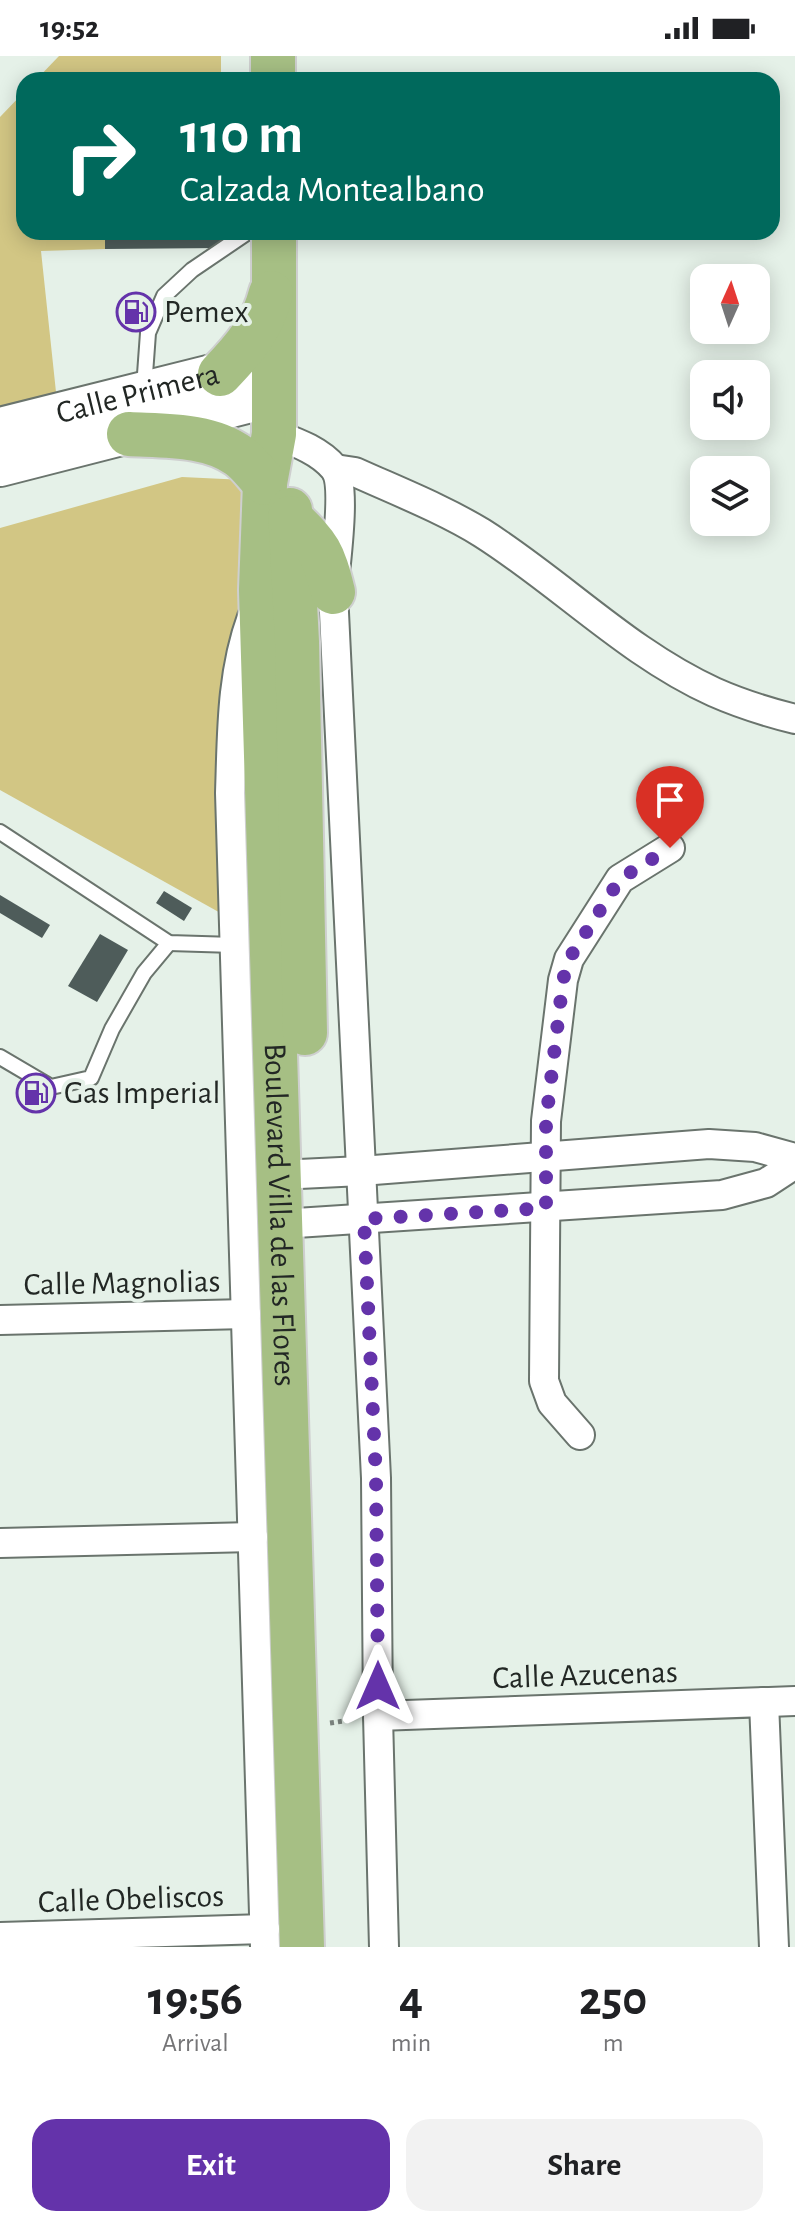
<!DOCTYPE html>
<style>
body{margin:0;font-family:"Alegreya Sans",sans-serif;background:#f2f2f2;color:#202124;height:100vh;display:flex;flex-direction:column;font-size:30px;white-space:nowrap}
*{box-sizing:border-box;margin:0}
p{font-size:26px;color:#757577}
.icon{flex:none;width:44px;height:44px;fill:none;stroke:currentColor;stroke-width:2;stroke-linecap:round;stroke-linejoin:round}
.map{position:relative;height:1891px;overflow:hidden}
.panel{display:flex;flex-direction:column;background:#fff;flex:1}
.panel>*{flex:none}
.top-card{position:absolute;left:16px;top:16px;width:764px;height:168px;border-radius:24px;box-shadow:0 4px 20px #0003;background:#00695c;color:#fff;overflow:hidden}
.needle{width:52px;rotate:3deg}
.buttons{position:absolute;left:690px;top:208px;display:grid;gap:16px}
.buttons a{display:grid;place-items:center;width:80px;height:80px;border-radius:16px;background:#fff;box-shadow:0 4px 20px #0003;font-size:40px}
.pin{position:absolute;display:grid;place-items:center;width:68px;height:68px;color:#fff;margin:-82px -34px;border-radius:50% 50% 50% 0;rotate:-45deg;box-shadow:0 0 8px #0007}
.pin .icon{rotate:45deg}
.me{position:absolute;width:88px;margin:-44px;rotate:0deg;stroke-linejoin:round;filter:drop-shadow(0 0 6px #0008)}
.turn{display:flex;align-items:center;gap:28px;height:168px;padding:0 32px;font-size:36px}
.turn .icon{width:104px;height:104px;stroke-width:2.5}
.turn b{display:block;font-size:56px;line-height:68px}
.eta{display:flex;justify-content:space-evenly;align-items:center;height:136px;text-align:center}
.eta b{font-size:48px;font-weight:600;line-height:56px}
.action{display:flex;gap:16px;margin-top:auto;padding:16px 32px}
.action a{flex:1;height:92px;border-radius:24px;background:#6433aa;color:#fff;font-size:32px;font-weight:600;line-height:92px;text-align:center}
.action a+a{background:#f2f2f2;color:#202124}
.status{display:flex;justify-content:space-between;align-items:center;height:56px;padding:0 40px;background:#fff;direction:ltr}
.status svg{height:22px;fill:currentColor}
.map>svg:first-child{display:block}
.green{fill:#d2c684}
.building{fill:#4e5c5a}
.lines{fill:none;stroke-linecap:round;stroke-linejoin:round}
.service-casing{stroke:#6a746d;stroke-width:18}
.minor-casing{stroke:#6a746d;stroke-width:32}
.secondary-casing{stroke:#6a746d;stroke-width:44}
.trunk-casing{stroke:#cecfcf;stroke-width:48}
.path{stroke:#7a827d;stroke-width:5;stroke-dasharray:4 4;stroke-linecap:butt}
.service{stroke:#fff;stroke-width:14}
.minor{stroke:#fff;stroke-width:28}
.secondary{stroke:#fff;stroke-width:40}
.trunk{stroke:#a6bf84;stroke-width:44}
.route{stroke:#6433aa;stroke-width:14;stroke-dasharray:0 25.2}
.labels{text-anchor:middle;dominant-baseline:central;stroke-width:8;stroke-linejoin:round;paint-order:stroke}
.poi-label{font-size:32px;fill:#222724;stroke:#e5f1e8;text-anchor:start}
.street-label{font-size:32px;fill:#222724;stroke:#e5f1e8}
</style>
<div class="status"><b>19:52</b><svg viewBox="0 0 49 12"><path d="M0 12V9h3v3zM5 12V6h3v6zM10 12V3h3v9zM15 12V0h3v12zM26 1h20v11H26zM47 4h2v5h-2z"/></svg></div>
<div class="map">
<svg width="795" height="1891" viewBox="0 0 795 1891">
<rect width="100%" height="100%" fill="#e5f1e8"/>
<g class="green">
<polygon points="59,0 221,0 221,24 36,24"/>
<polygon points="24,36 24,176 105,176 105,193 41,195 56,336 55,357 0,371 0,61"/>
<polygon points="182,421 245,424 233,864 0,734 0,472"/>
</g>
<g class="building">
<polygon points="105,176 222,176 222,192 105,193"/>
<polygon points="164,835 192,852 184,865 156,847"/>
<polygon points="0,839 50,869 42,882 0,857"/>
<polygon points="100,878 128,894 97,946 68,930"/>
</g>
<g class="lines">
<g class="service-casing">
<g id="service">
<polyline points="144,332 148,277 164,240 192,214 248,176"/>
<polyline points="0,776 169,887 234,889"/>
<polyline points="0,1001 51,1031 91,1022 112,973 144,917 169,887"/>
</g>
</g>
<g class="minor-casing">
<g id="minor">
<path d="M274,378c21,8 45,16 60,34 13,16 1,101 -1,124l43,886 2,238 6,231"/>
<path d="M335,413l20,3c42,19 88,37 127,61 79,50 146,120 232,159 27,12 53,20 81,27"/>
<path d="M252,561c-21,57 -20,116 -22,176l35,1154"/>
<polyline points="279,1119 361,1115 709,1088 755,1091 795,1102"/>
<polyline points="281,1168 722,1139 766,1127 795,1108"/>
<polyline points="0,1264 246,1258"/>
<polyline points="580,1379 552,1347 544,1325 546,1065 563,924 569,903 620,823 670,792"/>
<polyline points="0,1487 253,1481"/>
<polyline points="764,1646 774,1891"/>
<polyline points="378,1660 795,1645"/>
<polyline points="0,1881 265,1873"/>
</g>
</g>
<g class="secondary-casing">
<g id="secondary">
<path id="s1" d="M0,372l252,-63"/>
<polyline points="0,410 274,340"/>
</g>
</g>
<g class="trunk-casing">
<g id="trunk">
<polyline points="273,0 273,24"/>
<path id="s2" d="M274,176v202l-9,49 -4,107 41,1357"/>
<path d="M220,318c25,-26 42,-46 51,-81"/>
<path d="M129,378c36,2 80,0 110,22 10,7 17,18 26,27"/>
<polyline points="290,454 297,586 305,977"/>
<path d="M290,462c30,29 33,34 43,74"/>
</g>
</g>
<polyline class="path" points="330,1667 351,1664"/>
<use href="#service" class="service"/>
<use href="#minor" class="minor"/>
<use href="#secondary" class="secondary"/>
<use href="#trunk" class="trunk"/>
</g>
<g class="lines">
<polyline class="route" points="378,1630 376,1422 364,1163 546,1152 546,1065 563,924 569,903 620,823 670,792"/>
</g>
<defs>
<g id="fuel-ring" transform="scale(2)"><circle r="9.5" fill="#e5f1e8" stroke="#6433aa" stroke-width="1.5"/><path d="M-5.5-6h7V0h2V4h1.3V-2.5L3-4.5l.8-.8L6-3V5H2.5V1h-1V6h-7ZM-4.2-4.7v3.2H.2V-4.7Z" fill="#6433aa"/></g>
</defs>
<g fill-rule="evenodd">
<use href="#fuel-ring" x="136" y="256"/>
<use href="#fuel-ring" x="36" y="1037"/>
</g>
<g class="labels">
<g class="poi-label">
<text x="164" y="256">Pemex</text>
<text x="64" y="1037">Gas Imperial</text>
</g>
<g class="street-label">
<text stroke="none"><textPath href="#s1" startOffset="142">Calle Primera</textPath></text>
<text stroke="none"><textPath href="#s2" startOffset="984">Boulevard Villa de las Flores</textPath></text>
<text transform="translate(122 1227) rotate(-1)">Calle Magnolias</text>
<text transform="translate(585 1619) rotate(-2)">Calle Azucenas</text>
<text transform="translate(131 1843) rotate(-2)">Calle Obeliscos</text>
</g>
</g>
</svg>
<div class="buttons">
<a><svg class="needle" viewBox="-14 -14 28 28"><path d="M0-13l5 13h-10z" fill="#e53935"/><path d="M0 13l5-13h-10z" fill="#757577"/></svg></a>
<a><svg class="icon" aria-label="sound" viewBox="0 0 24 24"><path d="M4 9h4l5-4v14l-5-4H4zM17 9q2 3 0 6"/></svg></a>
<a><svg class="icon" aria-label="layers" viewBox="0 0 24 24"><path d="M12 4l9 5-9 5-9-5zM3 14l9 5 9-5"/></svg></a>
</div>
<div class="pin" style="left:670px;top:792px;background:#d93025"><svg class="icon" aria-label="arrive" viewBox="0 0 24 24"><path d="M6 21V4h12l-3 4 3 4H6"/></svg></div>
<svg class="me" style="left:378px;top:1630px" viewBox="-20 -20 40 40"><path d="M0-17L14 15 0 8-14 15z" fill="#6433aa" stroke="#fff" stroke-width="4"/></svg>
<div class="top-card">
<div class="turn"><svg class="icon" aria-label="right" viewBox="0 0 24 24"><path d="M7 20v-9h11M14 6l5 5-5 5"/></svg><div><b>110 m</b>Calzada Montealbano</div></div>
</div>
</div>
<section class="panel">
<div class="eta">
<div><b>19:56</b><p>Arrival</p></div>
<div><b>4</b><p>min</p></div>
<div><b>250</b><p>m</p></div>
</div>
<div class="action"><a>Exit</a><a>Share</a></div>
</section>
